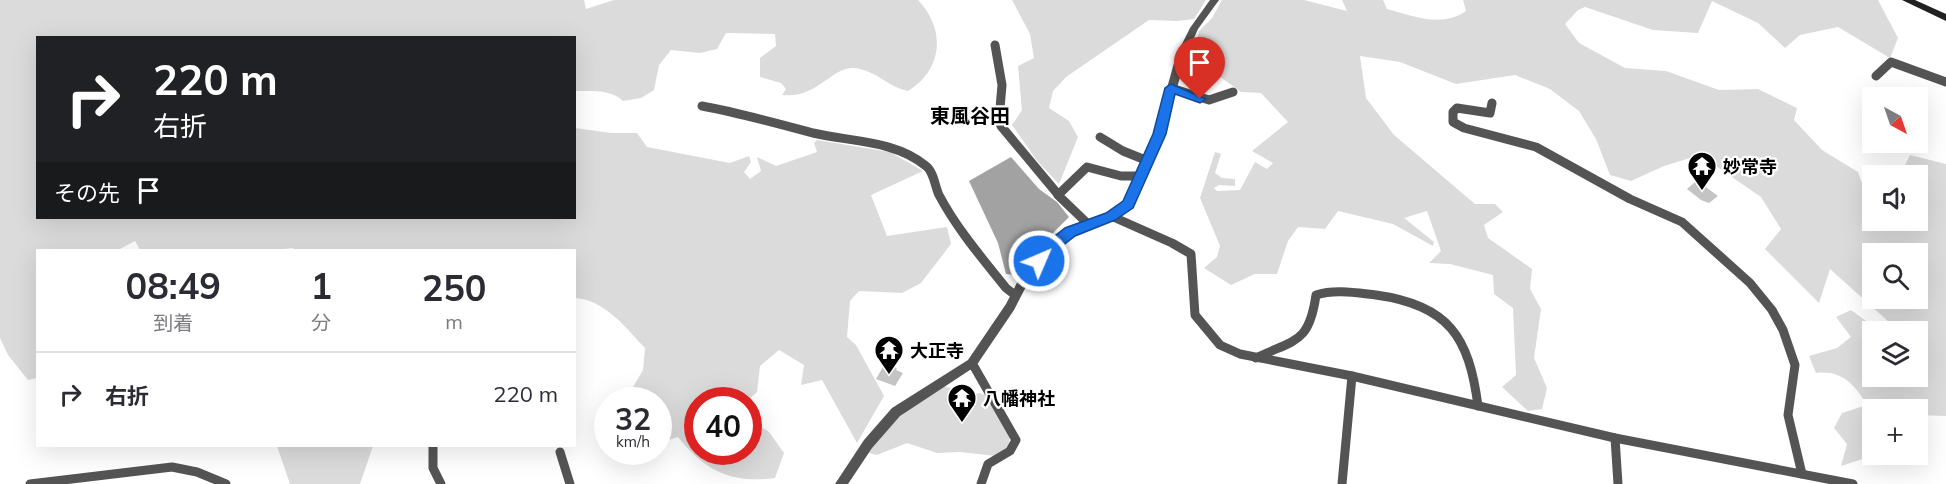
<!DOCTYPE html>
<html lang="ja">
<meta charset="utf-8">
<style>
body{margin:0;font-family:Mulish,"Noto Sans JP",sans-serif;background:#f2f2f3;color:#2b2b33;height:100vh;display:flex;flex-direction:column;font-size:22px;white-space:nowrap}
*{box-sizing:border-box;margin:0}
p{font-size:20px;color:#7c7c81}
.icon{flex:none;width:33px;height:33px;fill:none;stroke:currentColor;stroke-width:2;stroke-linecap:round;stroke-linejoin:round}
.map{position:relative;flex:1;overflow:hidden}
.side{position:absolute;left:36px;top:249px;width:540px;height:198px;display:flex;flex-direction:column;background:#fff;border-radius:0px;box-shadow:0 6px 24px #0002}
.side>*{flex:none}
.banner{position:absolute;left:36px;top:36px;width:540px;height:183px;border-radius:0px;box-shadow:0 6px 24px #0002;background:#202124;color:#fff;overflow:hidden}
.needle{width:39px;rotate:140deg}
.fabs{position:absolute;left:1862px;top:87px;display:grid;gap:12px}
.fabs a{display:grid;place-items:center;width:66px;height:66px;border-radius:0px;background:#fff;box-shadow:0 6px 24px #0002;font-size:30px}
.speed{position:absolute;left:594px;top:387px;display:flex;gap:12px;font-size:30px;font-weight:700;text-align:center}
.speed>*{display:grid;place-content:center;width:78px;height:78px;border-radius:50%;background:#fff;box-shadow:0 6px 24px #0002;line-height:1}
.speed small{font-size:15px;font-weight:400}
.speed .limit{border:9px solid #d22;background:#fff;color:#111}
.pin{position:absolute;display:grid;place-items:center;width:51px;height:51px;color:#fff;margin:-62px -26px;border-radius:50% 50% 50% 0;rotate:-45deg;box-shadow:0 0 6px #0007}
.pin .icon{rotate:45deg}
.me{position:absolute;width:66px;margin:-33px;rotate:45deg;stroke-linejoin:round;filter:drop-shadow(0 0 4px #0008)}
.turn{display:flex;align-items:center;gap:21px;height:126px;padding:0 18px;font-size:27px}
.turn .icon{width:78px;height:78px;stroke-width:2.5}
.turn b{display:block;font-size:42px;line-height:51px}
.then{display:flex;align-items:center;height:57px;padding:0 18px;background:#0003;gap:12px;font-size:22px}
.eta{display:flex;justify-content:space-evenly;align-items:center;height:102px;text-align:center}
.eta b{font-size:36px;font-weight:700;line-height:42px}
ul{padding:0;list-style:none}
li{display:flex;align-items:center;gap:18px;height:84px;padding:0 18px;border-top:2px solid #e1e1e2}
li div{flex:1}
li b{display:block;font-size:22px}
li em{font-style:normal}
.map>svg:first-child{display:block}
.green{fill:#dbdbdb;fill-rule:evenodd}
.water{fill:#a2a2a2}
.building{fill:#c4c4c4}
.lines{fill:none;stroke-linecap:round;stroke-linejoin:round}
.minor{stroke:#545454;stroke-width:9}
.tertiary{fill:#545454;fill-rule:evenodd}
.secondary{fill:#212121;fill-rule:evenodd}
.route{fill:#1a73e8;stroke:#114b97;stroke-width:1.5}
.labels{text-anchor:middle;dominant-baseline:central;stroke-width:4.5;stroke-linejoin:round;paint-order:stroke}
.poi-label{font-size:18px;font-weight:bold;fill:#000;stroke:#fff;text-anchor:start}
.neighbourhood-label{font-size:20px;font-weight:bold;fill:#000;stroke:#fff}
</style>
<div class="map">
<svg width="1946" height="484" viewBox="0 0 1946 484">
<rect width="100%" height="100%" fill="#fff"/>
<g class="green">
<path d="M0,0h584l2,9 28,-9h304c28,29 25,70 -10,91 -20,-4 -32,-21 -54,-23 -23,-1 -37,31 -72,27l4,-6 -5,-6 -21,-6v-19l16,-12 -1,-12 -49,-1 -9,16 -17,4 -29,-3 -12,15 -5,25 -13,8 -18,3c-11,-12 -33,-10 -48,-10l-1,-53h-536v180h536l1,-90 36,5h26l10,14 83,16 19,-7 2,6 -7,10 6,7 11,-8 -4,-14 19,9 41,-14 -3,-9 3,-3 73,12 33,19 -52,24 16,41 60,-9 4,17 -30,39 -19,10 -43,-2 -9,10 -3,36 9,8 28,51 -27,47 -35,-63 -21,5 3,-20 -25,-15 -19,16 -3,26 -9,8h-50v52h50l1,-38 2,6 18,12 15,21 -9,25c-44,6 -71,-8 -97,-41l-19,6 -1,-43h-16l-9,-13 10,-17 2,-22c-20,-21 -40,-48 -70,-50l-1,-48h-280l-1,-2 -22,2h-131l-5,-9 -17,9h-80l-1,128 -9,2 -20,-25 -8,-17z"/>
<polygon points="1012,0 1206,0 1194,19 1177,21 1149,20 1066,77 1053,91 1049,108 1069,121 1078,137 1059,184 1038,162 1012,125 1022,110 1018,66 1034,58 1030,34"/>
<path d="M1222,0h82l43,11 -5,-11h41l4,9c26,7 55,19 79,2l-3,-11h415l20,38 -8,20 -52,-31 -38,8 -15,13 -27,-25 -46,-22 -14,32 -45,-3 -68,-23 -7,3 -13,14 14,19 46,25 41,3 53,19 39,-1 39,19 -3,12 28,30 36,22 11,31 3,1v16h45v-44l-17,-1 10,-20 36,9v252l-29,-1v-5h-45v44l3,1 -34,11 6,-22 -13,-16 8,-15 25,-8c-13,-21 -25,-35 -51,-32l-7,-17 28,-8 14,-11 -15,-20 15,-7 29,21 -8,1v44h45v-44l-18,-1 -69,-62 -11,34 -54,-54 16,-20 -20,-32 -61,-42 -36,11 -33,15 -21,-6 -14,-36 -17,-28 -29,-22 -35,-14 -59,9 -56,-22 -40,-6 6,42 28,37 81,69h20l8,8 -19,13 4,13 44,31 -2,20 11,20 -7,49 13,30 -5,21 -14,2 -26,-24 14,-12 -3,-67 -19,-14 -1,-19 -43,-11 -21,-1 12,-12 -14,-40 -23,7 30,24 -1,4 -40,-22 -55,-13 -13,18 -27,-2 -10,14 -11,33h-22l-24,11 -27,-17 13,-11 3,-11 -20,-48 15,-46 6,2 -6,19 7,5 13,1v7l-16,-1 -5,3 3,3 23,-1 15,-28 12,7 6,-6 -21,-12 36,-29 -27,-29 -20,-1 -48,-35 6,-26 13,-13zM1872,254h45v44h-45z"/>
<path d="M944,386l29,9 6,-2 11,3 20,41 -2,10 -12,9 -36,-4 -23,1 -30,-10 -30,12 -8,-2c15,-30 47,-49 75,-67z"/>
<polygon points="277,446 373,446 360,484 290,484"/>
</g>
<polygon class="water" points="1011,157 1039,189 1057,202 1069,217 1027,259 1015,275 1006,274 998,243 969,181"/>
<g class="building">
<polygon points="1695,182 1703,185 1718,196 1709,203 1701,200 1687,189"/>
<polygon points="884,365 897,368 896,370 903,373 895,386 876,379"/>
</g>
<g class="lines">
<g class="minor">
<polyline points="995,45 1002,85 999,120 1001,126 1061,198 1088,224"/>
<polyline points="1876,76 1891,62 1946,82"/>
<polyline points="1171,88 1209,100 1233,92"/>
<polyline points="1492,103 1490,113 1457,108 1453,112 1453,122 1464,128 1536,147 1630,199 1682,222 1750,283 1772,310 1783,330 1795,365 1788,415 1802,474"/>
<path d="M702,106c38,7 74,17 111,27 38,9 82,7 113,33 8,6 9,21 13,29 18,34 43,63 67,93l9,7"/>
<polyline points="1100,137 1123,151 1148,161"/>
<polyline points="1058,195 1087,167 1121,176 1142,176"/>
<polyline points="1111,216 1172,243 1191,254 1195,315 1220,345 1240,354 1352,376 1615,438 1853,484"/>
<path d="M1256,358c39,-19 53,-14 60,-63 19,-6 41,-2 60,0 73,10 93,42 102,111"/>
<polyline points="972,363 1016,440 1010,451 988,464 981,484"/>
<polyline points="1615,438 1618,484"/>
<polyline points="433,446 433,468 441,484"/>
<polyline points="560,452 570,484"/>
<polyline points="30,484 172,467 197,472 226,484"/>
<polyline points="1342,484 1352,376"/>
</g>
<polygon class="tertiary" points="1210,0 1219,0 1198,29 1186,56 1164,134 1132,208 1115,219 1074,235 1055,250 1031,277 1014,310 976,366 900,416 872,448 848,484 835,484 864,440 892,408 968,360 1006,304 1023,271 1047,244 1066,229 1107,213 1124,202 1154,134 1176,56 1190,28"/>
<polygon class="secondary" points="1902,0 1915,0 1946,14 1946,21"/>
</g>
<polygon class="route" points="1171,84 1206,99 1200,103 1175,94 1166,134 1133,208 1115,220 1075,236 1056,251 1044,264 1034,264 1034,257 1046,243 1065,228 1106,213 1123,201 1153,134 1165,88"/>
<defs>
<g id="temple-pin" transform="scale(1.5)"><path d="M0 17L-7.5 6A9.5 9.5 0 1 1 7.5 6Z" fill="#000" stroke="#fff"/><path d="M0-6L5-2H3V0L6.5 2.5H4V6H1.5V3h-3V6H-4V2.5H-6.5L-3 0V-2H-5Z" fill="#fff"/></g>
</defs>
<g fill-rule="evenodd">
<use href="#temple-pin" x="1702" y="166"/>
<use href="#temple-pin" x="889" y="350"/>
<use href="#temple-pin" x="962" y="398"/>
</g>
<g class="labels">
<g class="poi-label">
<text x="1723" y="166">妙常寺</text>
<text x="910" y="350">大正寺</text>
<text x="983" y="398">八幡神社</text>
</g>
<g class="neighbourhood-label">
<text x="970" y="115">東風谷田</text>
</g>
</g>
</svg>
<div class="fabs">
<a><svg class="needle" viewBox="-14 -14 28 28"><path d="M0-13l5 13h-10z" fill="#e53935"/><path d="M0 13l5-13h-10z" fill="#7c7c81"/></svg></a>
<a><svg class="icon" aria-label="sound" viewBox="0 0 24 24"><path d="M4 9h4l5-4v14l-5-4H4zM17 9q2 3 0 6"/></svg></a>
<a><svg class="icon" aria-label="search" viewBox="0 0 24 24"><circle cx="10" cy="10" r="6"/><path d="M15 15l6 6"/></svg></a>
<a><svg class="icon" aria-label="layers" viewBox="0 0 24 24"><path d="M12 4l9 5-9 5-9-5zM3 14l9 5 9-5"/></svg></a>
<a>+</a>
</div>
<div class="speed"><div>32<small>km/h</small></div><div class="limit">40</div></div>
<div class="pin" style="left:1200px;top:99px;background:#d93025"><svg class="icon" aria-label="arrive" viewBox="0 0 24 24"><path d="M6 21V4h12l-3 4 3 4H6"/></svg></div>
<svg class="me" style="left:1039px;top:261px" viewBox="-20 -20 40 40"><circle r="17" fill="#1a73e8" stroke="#fff" stroke-width="3"/><path d="M0-11L8 9 0 5-8 9z" fill="#fff"/></svg>
<div class="banner">
<div class="turn"><svg class="icon" aria-label="right" viewBox="0 0 24 24"><path d="M7 20v-9h11M14 6l5 5-5 5"/></svg><div><b>220 m</b>右折</div></div>
<div class="then">その先<svg class="icon" aria-label="arrive" viewBox="0 0 24 24"><path d="M6 21V4h12l-3 4 3 4H6"/></svg></div>
</div>
<section class="side">
<div class="eta">
<div><b>08:49</b><p>到着</p></div>
<div><b>1</b><p>分</p></div>
<div><b>250</b><p>m</p></div>
</div>
<ul>
<li><svg class="icon" aria-label="right" viewBox="0 0 24 24"><path d="M7 20v-9h11M14 6l5 5-5 5"/></svg><div><b>右折</b></div><em>220 m</em></li>
</ul>
</section>
</div>
